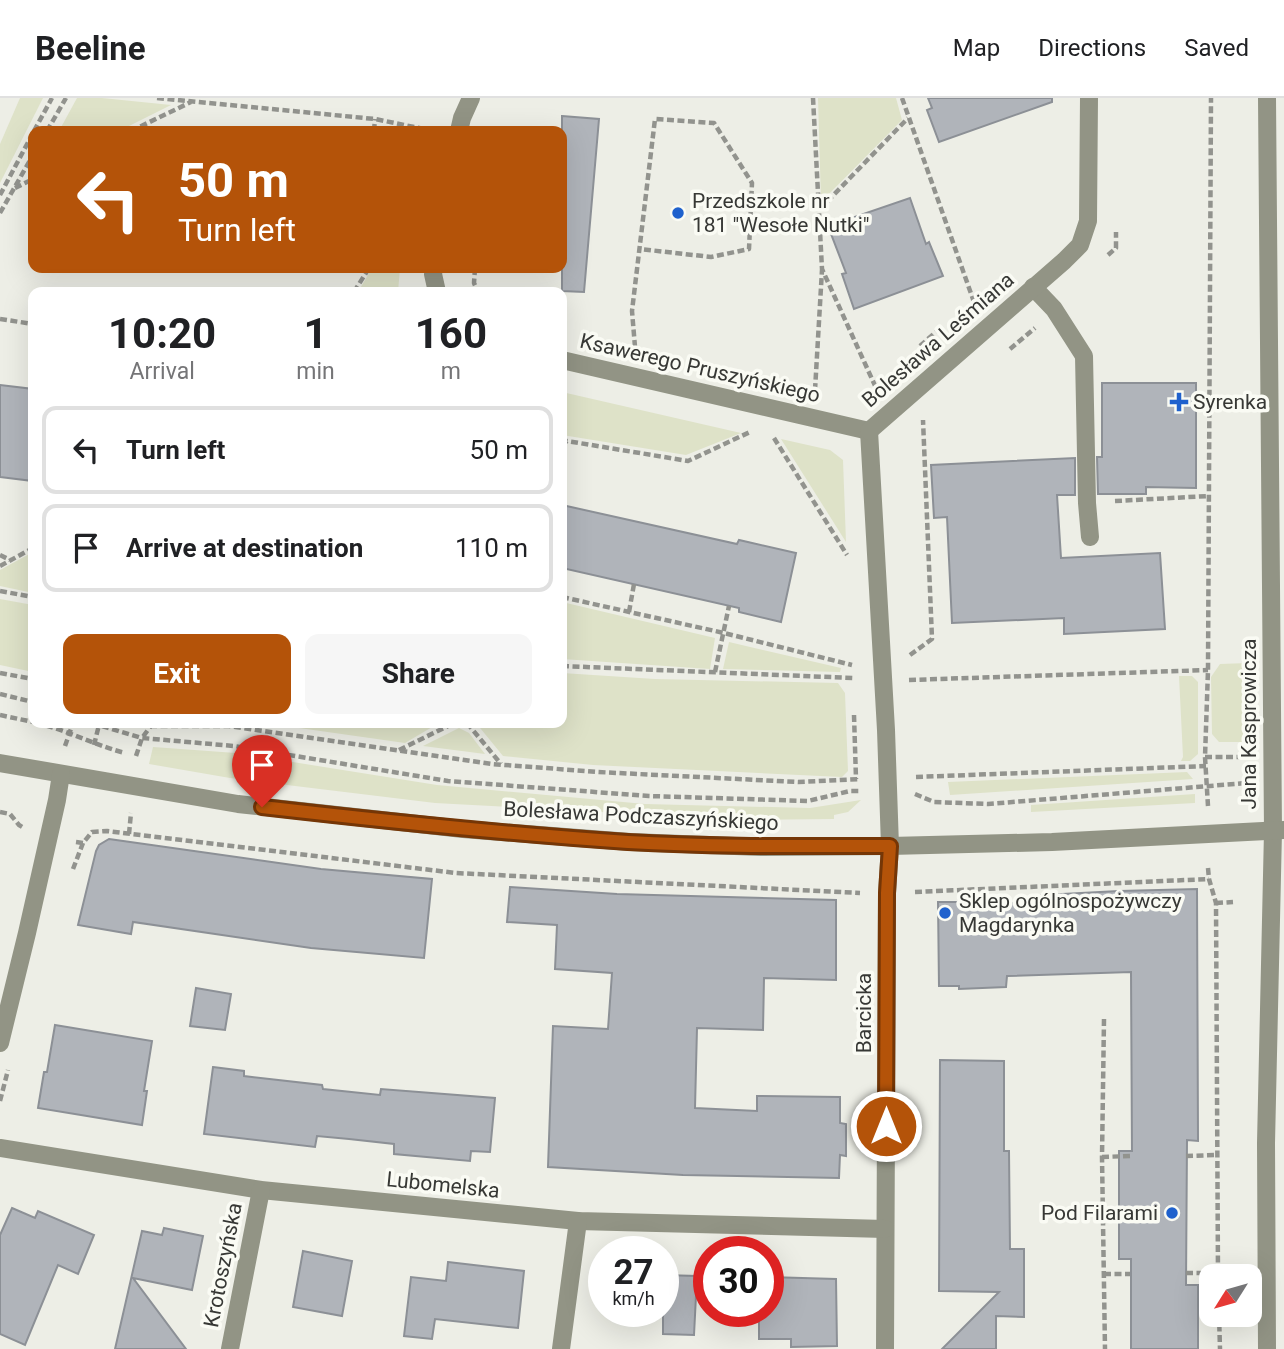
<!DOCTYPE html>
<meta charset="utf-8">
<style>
body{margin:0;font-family:Roboto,sans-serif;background:#f6f6f6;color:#202124;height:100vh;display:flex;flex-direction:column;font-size:26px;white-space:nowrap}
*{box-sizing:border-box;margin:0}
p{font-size:23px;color:#757577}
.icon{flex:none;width:38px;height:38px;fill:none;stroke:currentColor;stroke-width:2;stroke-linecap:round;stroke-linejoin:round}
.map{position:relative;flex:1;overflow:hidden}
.side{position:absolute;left:28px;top:189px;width:539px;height:441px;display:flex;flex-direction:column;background:#fff;border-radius:14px;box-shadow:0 7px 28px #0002}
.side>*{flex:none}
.hud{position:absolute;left:28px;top:28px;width:539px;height:147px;border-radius:14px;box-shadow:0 7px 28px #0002;background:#b45309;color:#fff;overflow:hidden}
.needle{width:46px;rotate:233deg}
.tools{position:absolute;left:1199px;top:1166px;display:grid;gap:14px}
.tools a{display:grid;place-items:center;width:63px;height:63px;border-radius:14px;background:#fff;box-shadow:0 7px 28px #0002;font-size:35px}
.speed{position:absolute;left:588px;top:1138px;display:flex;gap:14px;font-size:35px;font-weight:700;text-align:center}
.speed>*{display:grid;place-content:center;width:91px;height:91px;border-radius:50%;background:#fff;box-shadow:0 7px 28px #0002;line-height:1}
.speed small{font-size:18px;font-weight:400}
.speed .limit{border:10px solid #d22;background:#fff;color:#111}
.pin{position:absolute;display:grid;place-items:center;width:60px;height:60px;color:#fff;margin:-72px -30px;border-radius:50% 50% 50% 0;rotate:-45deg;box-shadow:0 0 7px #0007}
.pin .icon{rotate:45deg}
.me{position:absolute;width:77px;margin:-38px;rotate:0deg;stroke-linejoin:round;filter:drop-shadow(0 0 5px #0008)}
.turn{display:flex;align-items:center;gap:24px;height:147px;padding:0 35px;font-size:32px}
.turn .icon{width:91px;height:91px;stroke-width:2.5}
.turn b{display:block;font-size:49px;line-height:60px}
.eta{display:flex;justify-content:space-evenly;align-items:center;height:119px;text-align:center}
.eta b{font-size:42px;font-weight:700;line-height:49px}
.button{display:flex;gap:14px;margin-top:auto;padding:14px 35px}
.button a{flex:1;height:80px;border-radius:14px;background:#b45309;color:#fff;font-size:28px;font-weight:700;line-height:80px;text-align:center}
.button a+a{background:#f6f6f6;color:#202124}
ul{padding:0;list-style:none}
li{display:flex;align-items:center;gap:21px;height:88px;margin:0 14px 10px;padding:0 21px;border:4px solid #e0e0e0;border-radius:14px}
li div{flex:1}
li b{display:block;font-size:26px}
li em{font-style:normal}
header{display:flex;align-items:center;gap:42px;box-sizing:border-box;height:98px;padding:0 35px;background:#fff;border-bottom:2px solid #e0e0e0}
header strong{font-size:33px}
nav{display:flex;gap:38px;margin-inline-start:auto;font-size:24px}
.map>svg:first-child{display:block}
.green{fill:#dee2c8}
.building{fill:#b0b4ba;stroke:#8c9096;stroke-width:2}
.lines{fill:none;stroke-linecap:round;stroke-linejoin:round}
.path{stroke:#92938e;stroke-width:4.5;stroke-dasharray:7 3.5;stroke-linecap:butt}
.minor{stroke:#929485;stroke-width:18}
.route-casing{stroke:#753606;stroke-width:18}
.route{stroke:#b45309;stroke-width:12}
.poi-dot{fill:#1f61cd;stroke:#fafbf4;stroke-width:2.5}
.labels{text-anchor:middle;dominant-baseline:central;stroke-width:7;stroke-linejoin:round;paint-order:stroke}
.poi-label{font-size:21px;fill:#373835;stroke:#fafbf4;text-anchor:start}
.street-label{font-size:21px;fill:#373835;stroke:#fafbf4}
</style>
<header>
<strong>Beeline</strong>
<nav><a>Map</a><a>Directions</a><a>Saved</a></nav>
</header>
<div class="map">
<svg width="1284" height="1251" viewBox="0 0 1284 1251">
<rect width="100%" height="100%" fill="#edeee6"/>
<g class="green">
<polygon points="20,0 43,0 0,85 0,46"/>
<polygon points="77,0 102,0 171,7 119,33 59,33"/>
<polygon points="818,0 896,0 902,22 821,104"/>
<polygon points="372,170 400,170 398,194 358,194"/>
<polygon points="562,294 741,335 686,357 562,337"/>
<polygon points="781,341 830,352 843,362 846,444"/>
<polygon points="33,454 33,495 0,488 0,472"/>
<polygon points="0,501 33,507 33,574 0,567"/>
<polygon points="562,504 715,540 710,571 562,561"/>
<polygon points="729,544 841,570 840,574 723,571"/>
<polygon points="1248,565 1249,644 1219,644 1212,636 1211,579 1220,566"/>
<polygon points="562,575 655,581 838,585 845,595 848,673 842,679 593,667 503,658 476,625 562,625"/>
<polygon points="1179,578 1192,578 1198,584 1198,656 1190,663 1181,663 1183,659"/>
<polygon points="264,625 439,625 405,645"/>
<polygon points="459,630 469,635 485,656 423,648"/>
<polygon points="153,649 236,655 437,687 645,706 810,710 861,702 848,714 834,717 834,721 748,722 435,705 230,680 149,666"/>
<polygon points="1187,674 1193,681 950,697 948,684"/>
<polygon points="1195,696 1195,705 1031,714 1031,707"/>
</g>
<g class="building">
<polygon points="928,0 1052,0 1052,4 939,44 927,12 932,10"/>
<polygon points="562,18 599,21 584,194 562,193"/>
<polygon points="910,100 926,146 929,144 943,178 854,211 842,176 846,175 828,128"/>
<polygon points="1102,285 1196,285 1196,390 1146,389 1146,396 1098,396 1097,359 1102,359"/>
<polygon points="0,287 33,291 33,383 0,379"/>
<polygon points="1075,360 1075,397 1057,397 1061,460 1160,455 1165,531 1064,536 1064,520 952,525 947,419 934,420 931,367"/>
<polygon points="562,407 737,446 739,442 796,455 781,524 739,514 739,510 562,470"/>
<polygon points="109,741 321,771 432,781 424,860 311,850 133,824 131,836 78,827 96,753 99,747"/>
<polygon points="510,789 617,796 836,802 836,882 764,880 763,932 697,930 695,1010 757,1013 757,998 840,999 840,1025 846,1026 846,1058 840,1057 839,1080 683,1077 548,1069 553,928 608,931 612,875 555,871 557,827 507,824"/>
<polygon points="1197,791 1198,1043 1187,1042 1186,1187 1198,1187 1198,1251 1131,1251 1131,1161 1119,1161 1119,1053 1132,1053 1131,874 1007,878 1006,889 959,891 959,888 939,888 938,804 960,804 960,800 1006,799 1005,807 1043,797 1119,793"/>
<polygon points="196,890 231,896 225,932 190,928"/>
<polygon points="55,927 152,943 144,993 147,993 142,1027 38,1010 44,974 47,974"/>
<polygon points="940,962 1004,963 1004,1053 1009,1053 1010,1151 1024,1151 1024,1219 996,1218 996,1251 942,1251 999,1194 939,1193"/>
<polygon points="213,969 244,973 244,978 322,987 323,991 380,997 381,991 495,1000 490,1054 471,1053 470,1063 394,1056 394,1046 349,1041 317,1038 315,1049 204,1036"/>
<polygon points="12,1110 35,1120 38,1113 94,1137 78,1176 58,1167 25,1247 0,1236 0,1137"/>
<polygon points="164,1130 203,1138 192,1192 133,1180 186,1251 115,1251 142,1133 162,1137"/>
<polygon points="303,1153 352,1163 342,1218 293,1209"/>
<polygon points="448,1164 524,1173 518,1230 435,1221 432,1241 404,1238 411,1179 446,1183"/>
<polygon points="663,1177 697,1178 694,1237 663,1236"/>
<polygon points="768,1179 836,1181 837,1248 791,1249 791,1241 759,1241 759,1213 768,1213"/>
</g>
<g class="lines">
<g class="path">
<polyline points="157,0 375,21 429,32"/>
<polyline points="813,0 822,171 877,292"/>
<polyline points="902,0 974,204"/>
<polyline points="34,33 52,0"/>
<polyline points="47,33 66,0"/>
<polyline points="131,33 191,4"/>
<polyline points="374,33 375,21"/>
<polyline points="15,90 33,81"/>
<polyline points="0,97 33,35"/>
<polyline points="820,111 908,20"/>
<polyline points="0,115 33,57"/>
<polyline points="1108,157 1116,150 1116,134"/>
<polyline points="475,170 474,185 478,194"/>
<polyline points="354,194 369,170"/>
<polyline points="0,221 33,226"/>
<polyline points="920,248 937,233"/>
<polyline points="635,249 632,213 655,21 714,25 752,85 749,151 711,159 640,151"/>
<polyline points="1010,251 1035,230"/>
<polyline points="815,292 822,172"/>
<polyline points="774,340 847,457"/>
<polyline points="562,347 567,343 688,363 750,334"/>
<polyline points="1115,403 1209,398"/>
<polyline points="0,457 10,462"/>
<polyline points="0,468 33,450"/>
<polyline points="0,493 33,499"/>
<polyline points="562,499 724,535 852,567"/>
<polyline points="629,514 634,486"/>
<polyline points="910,557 932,541 923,322"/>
<polyline points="562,568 853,580"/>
<polyline points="715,574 729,508"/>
<polyline points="0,575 33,581"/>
<polyline points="909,582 1208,572"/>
<polyline points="0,596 33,604"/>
<polyline points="0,617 33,624"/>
<polyline points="854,617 856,681"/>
<path d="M36,625c31,7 58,22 89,30"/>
<polyline points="92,625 142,640 234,648 448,683 649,698 808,703 850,693 861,693"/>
<polyline points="140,625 150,628 229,628 492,666 598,674 798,684 860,681"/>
<polyline points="467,625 501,666"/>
<polyline points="94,647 99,627"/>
<polyline points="65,648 73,625"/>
<polyline points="399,652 454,625"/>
<polyline points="136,658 142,640 153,625"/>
<polyline points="1205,659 1247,659"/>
<polyline points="916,679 1206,668"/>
<polyline points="915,696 934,704 988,706 1246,685"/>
<polyline points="1208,708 1205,659 1208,572 1211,0"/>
<polyline points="0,714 10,716 19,727 24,730"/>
<polyline points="129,736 131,715"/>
<polyline points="76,744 83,745 92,734 107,733 456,775 860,795"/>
<polyline points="1208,770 1209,781 1216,805 1218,1178"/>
<polyline points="73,771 83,745"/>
<polyline points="915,794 1209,781"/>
<polyline points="1216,805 1233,804"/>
<polyline points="1104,921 1102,1059 1105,1251"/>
<polyline points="0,1003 8,972"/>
<polyline points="1186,1058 1217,1057"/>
<polyline points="1102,1059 1130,1058"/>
<polyline points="1186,1175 1217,1175"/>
<polyline points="1104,1176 1130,1176"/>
<polyline points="1219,1216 1220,1251"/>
</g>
<g class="minor">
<polyline points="1267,0 1273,733 1266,1045 1267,1251"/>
<polyline points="459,33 462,20 471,0"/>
<polyline points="434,170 433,176 437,194"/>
<polyline points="1033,189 1054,211 1084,258 1087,405 1090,439"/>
<polyline points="562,262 869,333"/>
<polyline points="869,333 886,632 890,748 887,795 885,1251"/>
<polyline points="869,333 1064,163 1080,147 1088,123 1089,0"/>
<polyline points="0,665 238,706 463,731 630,744 761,749 890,748 1052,744 1284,732"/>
<polyline points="0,945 27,835 57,702 61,676"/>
<polyline points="0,1050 261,1092 578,1123 885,1131"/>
<polyline points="230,1251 261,1092"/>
<polyline points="561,1251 578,1123"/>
</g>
</g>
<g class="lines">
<g class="route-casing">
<path id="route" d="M262,709c122,14 244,27 366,35 87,5 174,4 262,4l-3,47 -1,233"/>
</g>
<use href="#route" class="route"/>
</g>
<g class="poi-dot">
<circle cx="678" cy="115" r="7"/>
<path d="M1175.5 293.5h7v7h7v7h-7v7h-7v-7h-7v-7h7z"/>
<circle cx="945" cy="815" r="7"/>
<circle cx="1172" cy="1115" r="7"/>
</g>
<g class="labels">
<g class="poi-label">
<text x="692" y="103">Przedszkole nr<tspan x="692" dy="24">181 "Wesołe Nutki"</tspan></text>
<text x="1193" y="304">Syrenka</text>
<text x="959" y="803">Sklep ogólnospożywczy<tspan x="959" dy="24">Magdarynka</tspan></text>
<text x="1158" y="1115" text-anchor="end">Pod Filarami</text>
</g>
<g class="street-label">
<text transform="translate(938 242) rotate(-41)">Bolesława Leśmiana</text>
<text transform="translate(700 270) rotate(13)">Ksawerego Pruszyńskiego</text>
<text transform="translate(1249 626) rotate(-90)">Jana Kasprowicza</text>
<text transform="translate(641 718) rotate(3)">Bolesława Podczaszyńskiego</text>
<text transform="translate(864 915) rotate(-90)">Barcicka</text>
<text transform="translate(443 1087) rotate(6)">Lubomelska</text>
<text transform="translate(223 1167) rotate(-79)">Krotoszyńska</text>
</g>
</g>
</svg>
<div class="tools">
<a><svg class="needle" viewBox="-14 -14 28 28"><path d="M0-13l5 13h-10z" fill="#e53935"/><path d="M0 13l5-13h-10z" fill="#757577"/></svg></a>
</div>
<div class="speed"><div>27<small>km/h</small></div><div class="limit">30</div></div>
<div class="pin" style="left:262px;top:709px;background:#d93025"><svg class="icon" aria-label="arrive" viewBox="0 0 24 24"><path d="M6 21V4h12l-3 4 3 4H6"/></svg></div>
<svg class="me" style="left:886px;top:1028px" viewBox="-20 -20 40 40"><circle r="17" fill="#b45309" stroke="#fff" stroke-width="3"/><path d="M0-11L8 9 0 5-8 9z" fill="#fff"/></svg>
<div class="hud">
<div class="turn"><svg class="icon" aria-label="left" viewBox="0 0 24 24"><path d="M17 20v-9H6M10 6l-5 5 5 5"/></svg><div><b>50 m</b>Turn left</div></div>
</div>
<section class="side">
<div class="eta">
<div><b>10:20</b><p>Arrival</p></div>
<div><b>1</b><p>min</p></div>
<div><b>160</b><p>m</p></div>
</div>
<ul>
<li><svg class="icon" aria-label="left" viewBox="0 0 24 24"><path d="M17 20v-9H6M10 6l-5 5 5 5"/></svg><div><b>Turn left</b></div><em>50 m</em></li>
<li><svg class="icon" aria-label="arrive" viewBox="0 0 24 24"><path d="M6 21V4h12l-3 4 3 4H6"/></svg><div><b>Arrive at destination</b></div><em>110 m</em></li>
</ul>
<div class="button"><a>Exit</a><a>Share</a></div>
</section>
</div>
